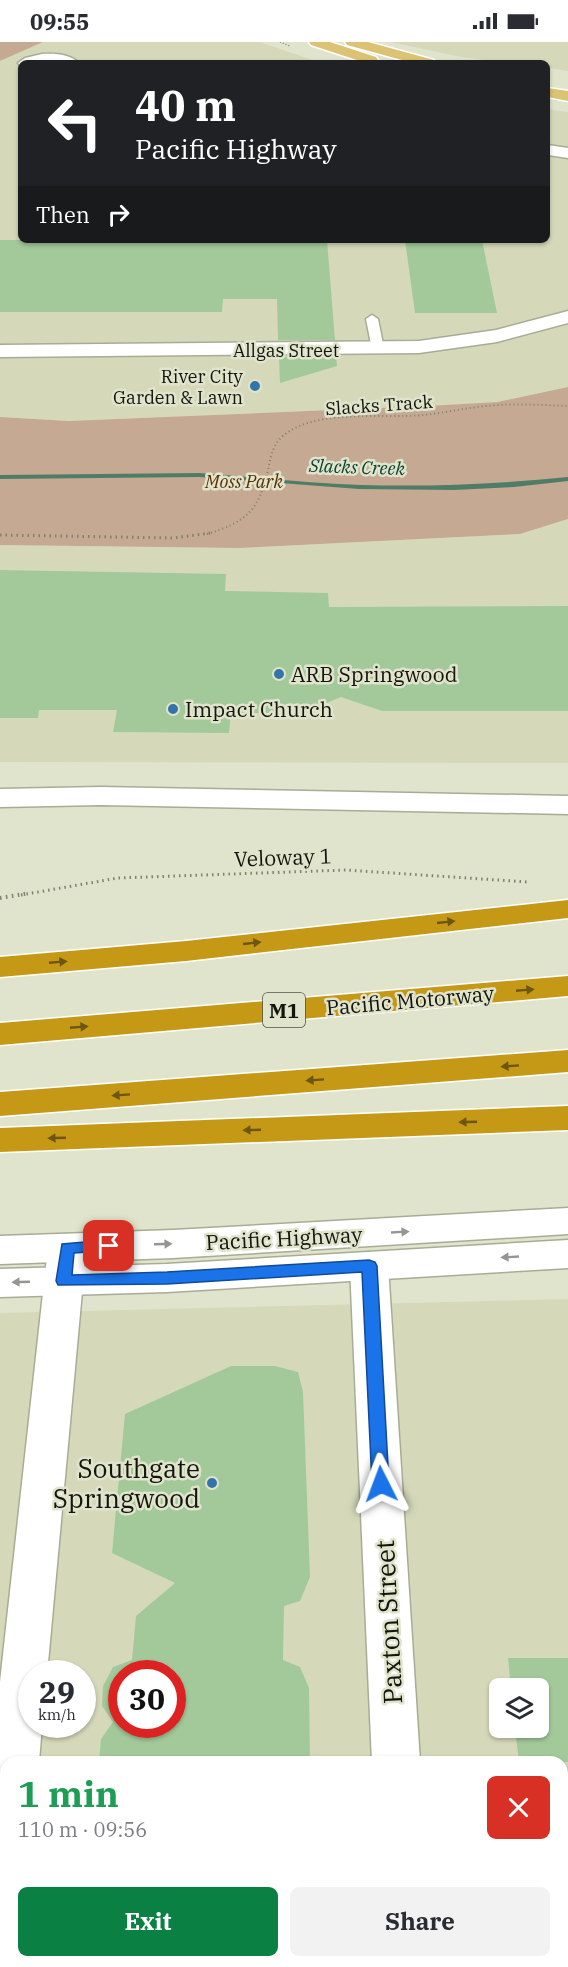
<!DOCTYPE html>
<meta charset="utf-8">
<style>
body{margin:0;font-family:"IBM Plex Serif",serif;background:#f2f2f3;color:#2b2b33;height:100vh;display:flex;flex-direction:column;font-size:22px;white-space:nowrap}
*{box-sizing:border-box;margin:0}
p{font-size:20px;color:#7c7c81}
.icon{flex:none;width:33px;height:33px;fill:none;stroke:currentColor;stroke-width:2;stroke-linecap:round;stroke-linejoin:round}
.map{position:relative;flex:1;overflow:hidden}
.side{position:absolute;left:0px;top:1714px;width:568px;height:212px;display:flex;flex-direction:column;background:#fff;border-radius:18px 18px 0 0;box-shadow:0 2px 4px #0004}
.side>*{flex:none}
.guide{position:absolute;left:18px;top:18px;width:532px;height:183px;border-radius:9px;box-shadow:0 2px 4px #0004;background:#202124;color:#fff;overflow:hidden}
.buttons{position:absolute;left:489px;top:1636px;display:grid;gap:12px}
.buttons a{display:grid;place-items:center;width:60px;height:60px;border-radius:9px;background:#fff;box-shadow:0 2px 4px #0004;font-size:30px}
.speed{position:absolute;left:18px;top:1618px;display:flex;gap:12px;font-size:30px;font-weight:700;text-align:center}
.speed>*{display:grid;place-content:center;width:78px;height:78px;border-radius:50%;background:#fff;box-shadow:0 2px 4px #0004;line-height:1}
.speed small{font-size:15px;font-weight:400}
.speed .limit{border:9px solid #d22;background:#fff;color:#111}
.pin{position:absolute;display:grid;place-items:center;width:51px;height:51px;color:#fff;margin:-26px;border-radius:12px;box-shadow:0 3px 9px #0006}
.me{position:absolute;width:66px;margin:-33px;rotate:357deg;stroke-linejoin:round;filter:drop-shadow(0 0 4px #0008)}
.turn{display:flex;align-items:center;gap:21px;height:126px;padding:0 18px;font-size:27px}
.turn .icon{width:78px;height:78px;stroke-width:2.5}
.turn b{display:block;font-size:42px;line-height:51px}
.then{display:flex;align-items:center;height:57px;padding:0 18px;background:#0003;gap:12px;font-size:22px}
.round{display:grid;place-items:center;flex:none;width:63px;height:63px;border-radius:9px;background:#f2f2f3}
.overview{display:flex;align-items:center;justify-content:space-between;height:102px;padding:0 18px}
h1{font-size:36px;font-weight:800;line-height:45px;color:#1e9e55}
.primary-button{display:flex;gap:12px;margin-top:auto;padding:12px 18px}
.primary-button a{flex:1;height:69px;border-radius:9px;background:#0b8043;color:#fff;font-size:24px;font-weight:800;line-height:69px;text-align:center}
.primary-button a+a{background:#f2f2f3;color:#2b2b33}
.status{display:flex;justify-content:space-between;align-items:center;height:42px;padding:0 30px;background:#fff;direction:ltr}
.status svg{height:16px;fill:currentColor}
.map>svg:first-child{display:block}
.built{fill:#d5d9ba;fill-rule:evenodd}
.green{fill:#c5a992}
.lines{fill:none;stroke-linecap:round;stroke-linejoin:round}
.stream{fill:#4f7c67;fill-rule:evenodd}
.building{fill:#a3c99b;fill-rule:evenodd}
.lane-casing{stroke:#a8ac95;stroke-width:3}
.street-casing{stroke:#a8ac95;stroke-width:3}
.secondary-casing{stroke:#a8ac95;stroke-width:3}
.primary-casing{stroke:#fff;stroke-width:3}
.highway-casing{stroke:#fff;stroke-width:3}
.path-far3{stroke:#7e8070;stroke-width:1.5;stroke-dasharray:1 2;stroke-linecap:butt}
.path-far2{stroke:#7e8070;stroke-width:2;stroke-dasharray:1 3;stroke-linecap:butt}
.path-far1{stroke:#7e8070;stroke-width:3;stroke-dasharray:1.5 4;stroke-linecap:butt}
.path{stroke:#7e8070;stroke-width:4;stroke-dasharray:1.5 4.5;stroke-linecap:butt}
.lane{fill:#fff;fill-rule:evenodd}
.street{fill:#fff;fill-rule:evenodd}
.secondary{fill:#fff;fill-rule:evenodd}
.primary{fill:#dcc273;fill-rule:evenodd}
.highway{fill:#c59916;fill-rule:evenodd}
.oneway{fill:#6c5711}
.oneway2{fill:#959692}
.route{fill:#1a73e8;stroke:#114b97;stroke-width:1.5}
.poi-dot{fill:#3375ab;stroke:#e1e4cc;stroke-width:2}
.labels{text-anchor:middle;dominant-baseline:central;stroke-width:5;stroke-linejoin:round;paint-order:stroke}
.far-street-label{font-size:18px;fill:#13150c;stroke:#e1e4cc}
.far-poi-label{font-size:18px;fill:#13150c;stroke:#e1e4cc;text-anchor:end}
.far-water-label{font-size:18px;font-style:italic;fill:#0a4130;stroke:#e1e4cc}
.far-park-label{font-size:18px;font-style:italic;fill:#5a2e00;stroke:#e1e4cc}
.shield{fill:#e1e4cc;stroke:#515346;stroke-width:1.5}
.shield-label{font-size:20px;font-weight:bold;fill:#13150c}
.poi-label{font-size:21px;fill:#13150c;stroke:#e1e4cc;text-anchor:start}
.street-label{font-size:21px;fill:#13150c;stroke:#e1e4cc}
.near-poi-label{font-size:26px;fill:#13150c;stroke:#e1e4cc;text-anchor:end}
.near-street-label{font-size:26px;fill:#13150c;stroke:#e1e4cc}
</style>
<div class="status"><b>09:55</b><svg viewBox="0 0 49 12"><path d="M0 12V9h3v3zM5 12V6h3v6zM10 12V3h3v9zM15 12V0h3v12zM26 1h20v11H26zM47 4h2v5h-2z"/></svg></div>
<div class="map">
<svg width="568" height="1925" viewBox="0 0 568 1925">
<rect width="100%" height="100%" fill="#e1e4cc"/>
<g class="built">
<polygon points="43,0 260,0 321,21 21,21 21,198 548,198 548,67 568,70 568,345 497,360 427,364 69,379 0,375 0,19"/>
<polygon points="391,0 568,0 568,29 548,26 548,21 507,21 461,15"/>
<polygon points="568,477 568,721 0,720 0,503 239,506 520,492"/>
<path d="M568,1257v668h-568v-654zM32,1632h50v51h-50zM122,1632h50v51h-50zM500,1647h38v39h-38zM6,1720h556v200h-556z"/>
</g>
<g class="green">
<polygon points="0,0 43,0 0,19"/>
<polygon points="568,345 568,477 520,492 239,506 0,503 0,375 69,379 427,364 497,360"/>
</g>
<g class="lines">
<path class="stream" d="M200,431c53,4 107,10 161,12 69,2 138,-1 207,-8v4l-54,6 -60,3 -95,-1 -159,-12 -200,2v-4z"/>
</g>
<g class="building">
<polygon points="0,198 327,198 335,298 278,298 277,257 223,257 222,270 0,270"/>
<polygon points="405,198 482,198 497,271 415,271"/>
<polygon points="336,314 337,324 280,341 279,315"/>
<polygon points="0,528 226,532 225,549 328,551 329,565 568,564 568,669 382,669 341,655 303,671 231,671 229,691 113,690 117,668 39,668 38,676 0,676"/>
<path d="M231,1324h44l23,6 5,20 7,185 -10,24 -16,5 -1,54 17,7 9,21 1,74h-211l2,-23 12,-17 -11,-16 1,-20 10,-19 19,-7 4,-44 39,-33 -63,-30 13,-139zM122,1632h50v51h-50z"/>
<polygon points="508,1616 568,1616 568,1720 519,1720 515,1686 538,1686 538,1647 511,1647"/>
</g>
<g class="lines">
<g class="lane-casing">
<polygon id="lane" points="372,273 378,277 384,307 378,311 372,307 366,277"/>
</g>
<g class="street-casing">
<g id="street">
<path d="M42,12c13,-1 28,0 37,9h-58v3l-3,-3 7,-5z"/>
<polygon points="548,103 568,106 568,116 548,113"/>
<polygon points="67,1192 80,1196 86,1206 47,1632 32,1632 32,1683 42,1683 39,1720 6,1720 6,1738 0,1736 0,1640 48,1206 54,1196"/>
<polygon points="369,1210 382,1214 388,1224 420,1720 372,1720 350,1224 356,1214"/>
<polygon points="6,1785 6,1886 0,1888 0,1787"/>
<polygon points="380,1920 432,1920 433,1925 381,1925"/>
</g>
</g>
<g class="secondary-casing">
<g id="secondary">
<polygon points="568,269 568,281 497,300 419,311 0,315 0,303 419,299 496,288"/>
<polygon points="101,745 568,754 568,772 101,763 0,765 0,747"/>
<polygon points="568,1166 568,1192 173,1216 0,1222 0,1194 173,1188"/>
<polygon points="568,1198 568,1226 167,1250 0,1255 0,1227 167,1222"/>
</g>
</g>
<g class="primary-casing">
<g id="primary">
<polygon points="309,0 330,0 376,15 378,18 376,21 366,21 311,3"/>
<polygon points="345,0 368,0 434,18 436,21 413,21 347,3"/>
<polygon points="548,46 568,49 568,59 548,55"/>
</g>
</g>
<g class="highway-casing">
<g id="highway">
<polygon points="568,858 568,876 186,919 0,935 0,915 186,899"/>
<polygon points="568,934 568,954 0,1003 0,981"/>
<polygon points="568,1008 568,1030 0,1074 0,1050"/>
<polygon points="568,1064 568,1088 0,1110 0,1086"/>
</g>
</g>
<polyline class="path-far3" points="280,0 290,4"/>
<path class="path-far2" d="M207,492c39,-12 52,-23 61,-64 2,-10 4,-21 10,-29 29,-34 105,-22 145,-26 21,-2 42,-7 63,-9 27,-3 55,-1 82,0"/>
<g class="path-far1">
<polyline points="0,493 173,496 211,491"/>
<polyline points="21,853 118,836 346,828 528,840"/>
</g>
<polyline class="path" points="0,856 29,851"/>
<use href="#lane" class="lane"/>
<use href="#street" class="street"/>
<use href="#secondary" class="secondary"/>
<use href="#primary" class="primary"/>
<use href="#highway" class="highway"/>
</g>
<defs><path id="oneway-solid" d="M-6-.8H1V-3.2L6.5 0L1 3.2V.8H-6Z" transform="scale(1.5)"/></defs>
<g class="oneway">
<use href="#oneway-solid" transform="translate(446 880) rotate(-6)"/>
<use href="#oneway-solid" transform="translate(252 901) rotate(-6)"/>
<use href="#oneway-solid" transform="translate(58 920) rotate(-5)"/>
<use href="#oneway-solid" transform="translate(525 948) rotate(-5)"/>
<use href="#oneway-solid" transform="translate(79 985) rotate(-5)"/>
<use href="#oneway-solid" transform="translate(510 1024) rotate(176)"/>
<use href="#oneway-solid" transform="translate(315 1038) rotate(176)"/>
<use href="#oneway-solid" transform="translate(121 1053) rotate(176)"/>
<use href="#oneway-solid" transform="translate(468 1080) rotate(178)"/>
<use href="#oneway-solid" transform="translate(252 1088) rotate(178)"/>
<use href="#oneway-solid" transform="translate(57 1096) rotate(178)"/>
</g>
<g class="oneway2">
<use href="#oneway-solid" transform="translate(400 1190) rotate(-3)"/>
<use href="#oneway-solid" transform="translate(163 1202) rotate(-2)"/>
<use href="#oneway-solid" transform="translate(510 1215) rotate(177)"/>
<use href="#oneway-solid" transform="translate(21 1240) rotate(178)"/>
</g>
<polygon class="route" points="109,1198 115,1200 117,1204 115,1208 74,1211 72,1233 167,1230 369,1218 375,1220 377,1224 389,1442 387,1447 381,1449 374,1447 372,1442 362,1230 167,1242 58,1243 56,1239 62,1202"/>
<g class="poi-dot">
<circle cx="255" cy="344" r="6"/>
<circle cx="279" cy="632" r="6"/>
<circle cx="173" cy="667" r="6"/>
<circle cx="212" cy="1441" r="6"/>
</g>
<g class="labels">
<g class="far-street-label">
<text x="286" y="308">Allgas Street</text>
<text transform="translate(379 363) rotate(-4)">Slacks Track</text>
</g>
<g class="far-poi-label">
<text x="243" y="334">River City<tspan x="243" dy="21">Garden &amp; Lawn</tspan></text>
</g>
<g class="far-water-label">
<text transform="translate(357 425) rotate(2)">Slacks Creek</text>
</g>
<g class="far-park-label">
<text x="244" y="439">Moss Park</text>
</g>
<rect class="shield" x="263" y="951" width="42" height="34" rx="4.5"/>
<g class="shield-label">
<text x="284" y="968">M1</text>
</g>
<g class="poi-label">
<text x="291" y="632">ARB Springwood</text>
<text x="185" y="667">Impact Church</text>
</g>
<g class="street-label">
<text transform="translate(283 815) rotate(-2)">Veloway 1</text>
<text transform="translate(410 958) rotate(-5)">Pacific Motorway</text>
<text transform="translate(284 1196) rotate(-3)">Pacific Highway</text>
</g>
<g class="near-poi-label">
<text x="200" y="1426">Southgate<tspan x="200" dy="30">Springwood</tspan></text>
</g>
<g class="near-street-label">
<text transform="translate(388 1580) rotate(-93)">Paxton Street</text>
</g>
</g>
</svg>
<div class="buttons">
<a><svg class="icon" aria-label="layers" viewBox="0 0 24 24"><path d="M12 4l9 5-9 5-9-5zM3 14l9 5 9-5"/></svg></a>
</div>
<div class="speed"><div>29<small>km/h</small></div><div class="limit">30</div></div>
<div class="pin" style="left:109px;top:1204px;background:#d93025"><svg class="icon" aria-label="arrive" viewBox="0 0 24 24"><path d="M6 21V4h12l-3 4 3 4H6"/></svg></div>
<svg class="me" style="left:381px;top:1442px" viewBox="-20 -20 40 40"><path d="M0-17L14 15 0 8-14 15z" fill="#1a73e8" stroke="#fff" stroke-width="4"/></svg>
<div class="guide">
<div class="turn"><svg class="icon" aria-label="left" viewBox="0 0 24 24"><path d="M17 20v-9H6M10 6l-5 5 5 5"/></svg><div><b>40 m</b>Pacific Highway</div></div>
<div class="then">Then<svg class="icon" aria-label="right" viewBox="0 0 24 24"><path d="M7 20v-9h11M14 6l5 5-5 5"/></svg></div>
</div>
<section class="side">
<div class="overview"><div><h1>1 min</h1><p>110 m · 09:56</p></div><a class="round" style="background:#d93025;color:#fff"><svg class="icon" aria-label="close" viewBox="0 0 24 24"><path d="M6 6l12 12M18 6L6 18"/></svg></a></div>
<div class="primary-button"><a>Exit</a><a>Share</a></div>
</section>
</div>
